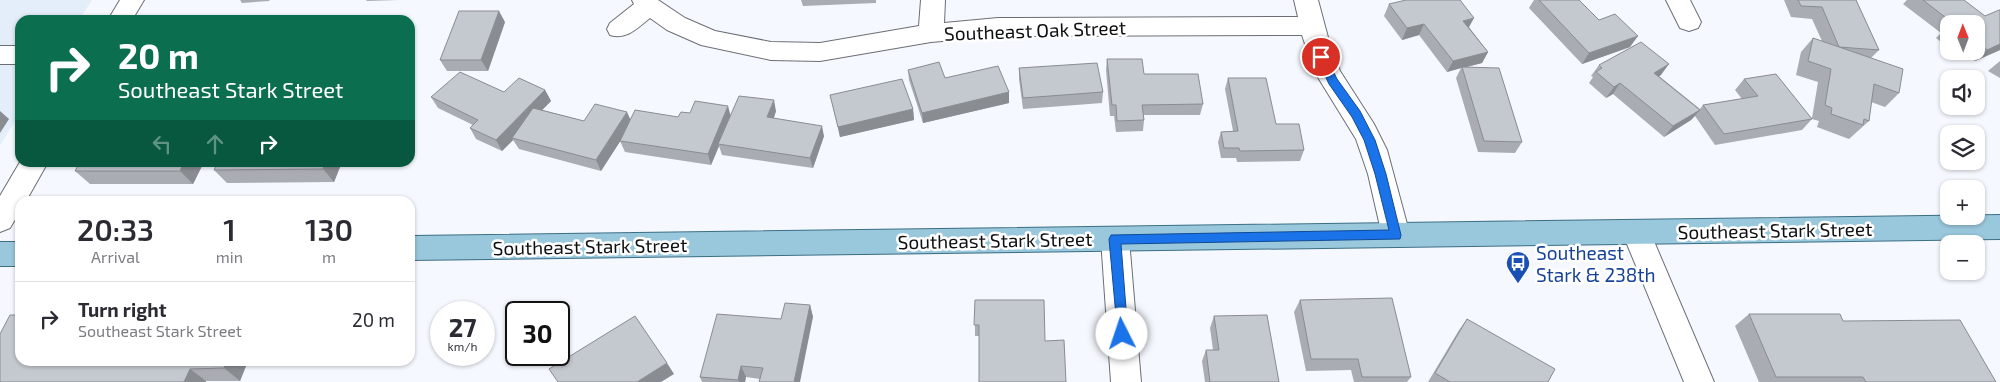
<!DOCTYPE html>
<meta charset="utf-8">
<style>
body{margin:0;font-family:"Exo 2",sans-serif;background:#f7f7f7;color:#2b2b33;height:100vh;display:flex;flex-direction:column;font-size:19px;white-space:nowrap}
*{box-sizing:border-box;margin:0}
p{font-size:16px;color:#7c7c81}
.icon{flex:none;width:28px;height:28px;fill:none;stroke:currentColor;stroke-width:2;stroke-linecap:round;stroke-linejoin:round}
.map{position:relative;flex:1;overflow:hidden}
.panel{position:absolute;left:15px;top:196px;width:400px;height:170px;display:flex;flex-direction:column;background:#fff;border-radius:15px;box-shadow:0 1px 4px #0004}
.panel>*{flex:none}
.guide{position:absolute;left:15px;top:15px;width:400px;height:152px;border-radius:15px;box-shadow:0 1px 4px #0004;background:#0b6e4f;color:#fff;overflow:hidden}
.needle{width:32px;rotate:359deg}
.buttons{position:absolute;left:1940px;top:15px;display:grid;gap:10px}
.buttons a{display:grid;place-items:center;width:45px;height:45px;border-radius:10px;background:#fff;box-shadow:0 1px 4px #0004;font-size:25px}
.speed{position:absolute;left:430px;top:301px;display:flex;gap:10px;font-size:25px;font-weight:700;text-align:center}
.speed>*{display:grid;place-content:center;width:65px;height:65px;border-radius:50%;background:#fff;box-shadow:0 1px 4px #0004;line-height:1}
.speed small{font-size:12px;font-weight:400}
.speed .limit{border:2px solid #111;border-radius:8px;background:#fff;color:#111}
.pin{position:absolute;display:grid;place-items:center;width:42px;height:42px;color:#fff;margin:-21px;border:2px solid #fff;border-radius:50%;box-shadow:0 1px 5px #0007}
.me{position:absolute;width:55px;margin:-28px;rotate:356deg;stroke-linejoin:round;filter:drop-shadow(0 0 4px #0008)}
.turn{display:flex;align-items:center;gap:18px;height:105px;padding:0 20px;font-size:22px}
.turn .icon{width:65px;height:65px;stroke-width:2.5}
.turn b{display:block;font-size:35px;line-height:42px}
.lanes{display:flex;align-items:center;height:48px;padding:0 20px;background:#0003;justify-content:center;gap:25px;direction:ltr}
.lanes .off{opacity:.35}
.eta{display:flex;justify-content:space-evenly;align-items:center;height:85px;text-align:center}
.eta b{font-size:30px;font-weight:600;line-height:35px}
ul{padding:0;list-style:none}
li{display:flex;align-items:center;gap:15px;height:75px;padding:0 20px;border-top:1px solid #e1e1e2}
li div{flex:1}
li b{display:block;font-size:19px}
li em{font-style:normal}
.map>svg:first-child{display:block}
.built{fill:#e4edfa}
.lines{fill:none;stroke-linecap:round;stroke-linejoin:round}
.minor-casing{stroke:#6b6f75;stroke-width:2}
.major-casing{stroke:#3c6f85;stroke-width:2}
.minor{fill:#fff;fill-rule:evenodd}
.major{fill:#99c7dc;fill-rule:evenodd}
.wall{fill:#a9acb2}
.shaded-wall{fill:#898c91}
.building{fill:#c4c8cf;stroke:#898c91}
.route{fill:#1a73e8;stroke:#114b97}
.labels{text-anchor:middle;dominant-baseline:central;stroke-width:5;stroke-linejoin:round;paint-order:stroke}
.street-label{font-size:19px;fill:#0e0f11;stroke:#fff}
.transit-label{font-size:19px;fill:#164399;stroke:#fff;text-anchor:start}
</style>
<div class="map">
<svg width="2000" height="382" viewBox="0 0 2000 382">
<rect width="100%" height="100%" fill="#f5f8fe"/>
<polygon class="built" points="0,0 92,0 79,20 20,20 20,113 0,145"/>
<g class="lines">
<g class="minor-casing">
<g id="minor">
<polygon points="120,0 144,0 132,20 108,20"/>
<path d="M632,0h26l27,18 30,13 56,11 49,1 99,-17 2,-26h24l-1,23 54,-5 300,-1 -4,-17h24l11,41 11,30 34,53 13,26 23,85 -4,8 -10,4 -10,-4 -4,-8 -14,-61 -12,-35 -42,-68 -12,-36 -304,1 -67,6 -111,19 -49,-1 -70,-15 -34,-15 -17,-12c-13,10 -23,22 -40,17l-3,-6 3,-6 24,-19z"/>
<polygon points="1666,0 1690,0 1701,22 1698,28 1689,31 1680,28"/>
<rect x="0" y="46" width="20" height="18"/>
<polygon points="20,162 48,162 26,201 20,201 20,211 10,228 0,232 0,196"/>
<polygon points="1636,220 1646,224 1650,232 1714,382 1684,382 1622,232 1626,224"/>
<polygon points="1115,227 1125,231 1129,239 1141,382 1111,382 1101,239 1105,231"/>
</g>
</g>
<g class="major-casing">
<g id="major">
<polygon points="2000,215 2000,239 410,260 410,236"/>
<rect x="0" y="242" width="20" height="24"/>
</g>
</g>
<use href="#minor" class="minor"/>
<use href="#major" class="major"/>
</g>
<g class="wall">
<polygon points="240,0 270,0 269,1 242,3"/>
<polygon points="366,0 398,0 367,1"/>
<polygon points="801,0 876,0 876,3 803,6"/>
<polygon points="1534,0 1579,0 1599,20 1630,47 1582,64 1529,8"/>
<polygon points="1784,0 1856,0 1879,50 1871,58 1899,93 1885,107 1871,102 1869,121 1849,139 1817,127 1819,121 1812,119 1802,130 1715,145 1695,116 1691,120 1664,137 1613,94 1606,98 1589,83 1593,77 1591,76 1599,65 1661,75 1659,76 1700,109 1703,105 1742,99 1735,90 1744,79 1812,118 1818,82 1796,75 1801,52 1813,38 1822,41 1812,19 1791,17"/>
<polygon points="1907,0 1964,0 2000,50 1975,61 1966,54 1960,57 1953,51 1976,51 1976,24 1949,24 1949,48 1936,38 1941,33 1903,4"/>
<polygon points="1389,4 1469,27 1488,52 1482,63 1467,67 1522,142 1515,153 1478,152 1456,78 1461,68 1447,72 1419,35 1402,40 1384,16"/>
<polygon points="505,22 488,71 447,71 440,60"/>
<polygon points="1107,59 1144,74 1203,104 1200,115 1144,115 1144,120 1143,131 1116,132 1114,116 1110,116 1106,70"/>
<polygon points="2000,61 2000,78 1988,71"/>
<polygon points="1019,68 1103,92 1102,103 1023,109 1019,79"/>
<polygon points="908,70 1009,92 1009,103 923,123 909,80"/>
<polygon points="1228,78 1304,150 1300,161 1237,162 1236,158 1221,158 1218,142 1221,132 1233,131 1225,89"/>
<polygon points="545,90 551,101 542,110 584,121 631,120 678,117 690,113 730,116 776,111 774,118 824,136 813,168 722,155 719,146 711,165 625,152 620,141 622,138 601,171 519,149 513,140 502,151 476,139 470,128 473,125 438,108 431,97"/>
<polygon points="830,95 913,109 914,120 840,137"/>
<polygon points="80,162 204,162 193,184 90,184 75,171"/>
<polygon points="342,162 334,182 227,183 214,170"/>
<polygon points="975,300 1045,341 1066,382 979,336 975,336"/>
<polygon points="1300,300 1411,377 1407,382 1354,382 1351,370 1306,371 1294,312"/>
<polygon points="810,305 813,317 760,379 746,377 745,382 702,382 700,377 781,319"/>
<polygon points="1749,314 1843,321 1996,382 1759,382 1735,326"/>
<polygon points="1214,316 1279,382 1205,382 1202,361 1206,350 1213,350 1210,328"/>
<polygon points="1467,319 1548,382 1428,382 1459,330"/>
<polygon points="248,361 240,381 206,381 206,382 0,382"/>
</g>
<g class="shaded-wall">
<polygon points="499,11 505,22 488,71 481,60"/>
<polygon points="1474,18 1468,29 1463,21"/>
<polygon points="1424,24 1419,35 1402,40 1407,28"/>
<polygon points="1638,36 1630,47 1582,64 1589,53"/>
<polygon points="2000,44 2000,50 1975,61 1987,50"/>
<polygon points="1965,51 1969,51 1966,54 1960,57"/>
<polygon points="1488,52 1482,63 1462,68 1462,67 1461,68 1447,72 1453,61"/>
<polygon points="1669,64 1661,75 1646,84 1654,73"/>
<polygon points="1620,83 1613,94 1606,98 1614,87"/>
<polygon points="545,90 551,101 514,139 512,138 513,140 502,151 496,140"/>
<polygon points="1009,92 1009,103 923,123 922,113"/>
<polygon points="774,100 776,111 770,128 767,117"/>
<polygon points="728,106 731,117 718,144 719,146 711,165 708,154"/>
<polygon points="913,109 914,120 840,137 838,127"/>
<polygon points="1700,110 1691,120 1664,137 1673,126"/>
<polygon points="0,111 9,119 0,133"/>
<polygon points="627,112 632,123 601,171 596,160"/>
<polygon points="822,126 824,136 813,168 810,158"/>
<polygon points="184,162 204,162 193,184 180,171"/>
<polygon points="325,162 342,162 334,182 323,169"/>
<polygon points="810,305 813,317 800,382 794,382"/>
<polygon points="227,361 248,361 240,381 224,368"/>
<polygon points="667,363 674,374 661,382 637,382"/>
<polygon points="741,366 746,377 745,382 739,382 738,380"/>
<polygon points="190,369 206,381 206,382 184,382"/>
</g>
<g class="building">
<polygon points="1406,0 1460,0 1474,18 1463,21 1488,52 1453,61 1424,24 1407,28 1389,4"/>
<polygon points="1539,0 1579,0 1599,20 1615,14 1638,36 1589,53"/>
<polygon points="1798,0 1856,0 1879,50 1839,47 1822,7 1801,6"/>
<polygon points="1923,0 1964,0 1985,16 1999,10 2000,10 2000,44 1987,50 1978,43 1976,44 1976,24 1954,24"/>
<polygon points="459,11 499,11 481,60 440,60"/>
<polygon points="1813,38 1903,69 1899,93 1874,84 1869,121 1864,119 1863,125 1831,114 1832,108 1825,105 1831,69 1808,61"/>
<polygon points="1641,42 1669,64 1654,73 1700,110 1673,126 1620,83 1614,87 1596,72 1602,68 1599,65"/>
<polygon points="1107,59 1142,59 1144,74 1198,74 1203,104 1142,105 1144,120 1117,121 1116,105 1112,105"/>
<polygon points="939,62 945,78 998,66 1009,92 922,113 908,70"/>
<polygon points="1097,63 1103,92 1023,98 1019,68"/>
<polygon points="1462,67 1499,68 1522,142 1484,141"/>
<polygon points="460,72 504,92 519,78 545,90 496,140 470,128 478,120 431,97"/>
<polygon points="1776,74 1812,119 1724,134 1703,105 1758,96 1744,79"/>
<polygon points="1228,78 1266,78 1276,124 1299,124 1304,150 1240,151 1239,148 1224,148 1221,132 1238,131"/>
<polygon points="902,79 913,109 838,127 830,95"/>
<polygon points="739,96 774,100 767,117 822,126 810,158 718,144"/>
<polygon points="695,101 728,106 708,154 620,141 635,110 678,117 681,112 690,113"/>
<polygon points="595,104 627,112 596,160 512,138 533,108 584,121"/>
<polygon points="80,162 184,162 180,171 75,171"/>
<polygon points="218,162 325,162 323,169 214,170"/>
<polygon points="1392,298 1411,377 1362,377 1358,359 1311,359 1300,300"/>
<polygon points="975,300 1044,300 1045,341 1064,340 1066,382 979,382 979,325 974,325"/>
<polygon points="785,303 810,305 794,382 759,382 763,368 741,366 738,380 700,377 717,314 781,319"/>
<polygon points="1749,314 1840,314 1843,321 1960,320 1996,382 1866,382 1863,377 1776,377"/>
<polygon points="10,315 20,315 20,361 227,361 224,368 190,369 184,382 0,382 0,334"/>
<polygon points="1267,315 1279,382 1210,382 1206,350 1219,350 1214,316"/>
<polygon points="635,316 667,363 637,382 558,382 549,369"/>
<polygon points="1467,319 1555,369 1548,382 1450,382 1435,373"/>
</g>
<polygon class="route" points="1321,53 1325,55 1337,79 1360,111 1375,140 1386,174 1401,235 1400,239 1121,244 1128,334 1126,338 1122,340 1118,338 1109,239 1111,235 1389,230 1375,174 1364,140 1352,117 1329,84 1316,57"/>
<defs>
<g id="bus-pin" transform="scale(1.25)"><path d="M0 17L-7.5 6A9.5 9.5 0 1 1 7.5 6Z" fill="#1a4fb4" stroke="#fff"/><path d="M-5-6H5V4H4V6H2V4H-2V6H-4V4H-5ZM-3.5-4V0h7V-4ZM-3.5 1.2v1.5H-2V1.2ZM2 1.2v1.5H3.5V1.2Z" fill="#fff"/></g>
</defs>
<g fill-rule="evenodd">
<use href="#bus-pin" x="1518" y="263"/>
</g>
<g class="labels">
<g class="street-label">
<text transform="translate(1035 30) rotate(-2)">Southeast Oak Street</text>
<text transform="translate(1775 230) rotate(-1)">Southeast Stark Street</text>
<text transform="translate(995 240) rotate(-1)">Southeast Stark Street</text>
<text transform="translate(590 246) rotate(-1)">Southeast Stark Street</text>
</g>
<g class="transit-label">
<text x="1536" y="252">Southeast<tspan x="1536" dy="22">Stark &amp; 238th</tspan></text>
</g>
</g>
</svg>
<div class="buttons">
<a><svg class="needle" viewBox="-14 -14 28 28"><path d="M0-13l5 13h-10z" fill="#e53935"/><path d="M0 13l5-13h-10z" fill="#7c7c81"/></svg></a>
<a><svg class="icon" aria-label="sound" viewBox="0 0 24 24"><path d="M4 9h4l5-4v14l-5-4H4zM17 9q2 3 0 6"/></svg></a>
<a><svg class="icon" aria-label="layers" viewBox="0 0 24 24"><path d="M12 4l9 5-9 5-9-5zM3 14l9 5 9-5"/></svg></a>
<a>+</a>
<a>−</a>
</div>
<div class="speed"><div>27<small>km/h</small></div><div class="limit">30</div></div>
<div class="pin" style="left:1321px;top:57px;background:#d93025"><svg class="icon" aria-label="arrive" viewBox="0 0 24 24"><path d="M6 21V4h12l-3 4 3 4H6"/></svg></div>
<svg class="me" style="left:1122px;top:334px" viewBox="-20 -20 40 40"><circle r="19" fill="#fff"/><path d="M0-13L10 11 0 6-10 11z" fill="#1a73e8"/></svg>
<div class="guide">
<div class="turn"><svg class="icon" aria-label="right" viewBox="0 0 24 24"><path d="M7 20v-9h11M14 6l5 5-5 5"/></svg><div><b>20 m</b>Southeast Stark Street</div></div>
<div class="lanes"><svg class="icon off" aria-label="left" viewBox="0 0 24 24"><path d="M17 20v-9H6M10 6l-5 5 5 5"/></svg><svg class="icon off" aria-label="ahead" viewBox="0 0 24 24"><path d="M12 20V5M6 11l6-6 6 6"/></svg><svg class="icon" aria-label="right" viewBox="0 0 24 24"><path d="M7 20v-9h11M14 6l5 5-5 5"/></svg></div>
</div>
<section class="panel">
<div class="eta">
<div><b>20:33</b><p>Arrival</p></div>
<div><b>1</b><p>min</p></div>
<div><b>130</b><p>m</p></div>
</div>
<ul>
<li><svg class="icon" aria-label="right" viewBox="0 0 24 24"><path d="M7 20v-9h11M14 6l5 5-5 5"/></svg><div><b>Turn right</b><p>Southeast Stark Street</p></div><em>20 m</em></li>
</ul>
</section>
</div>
